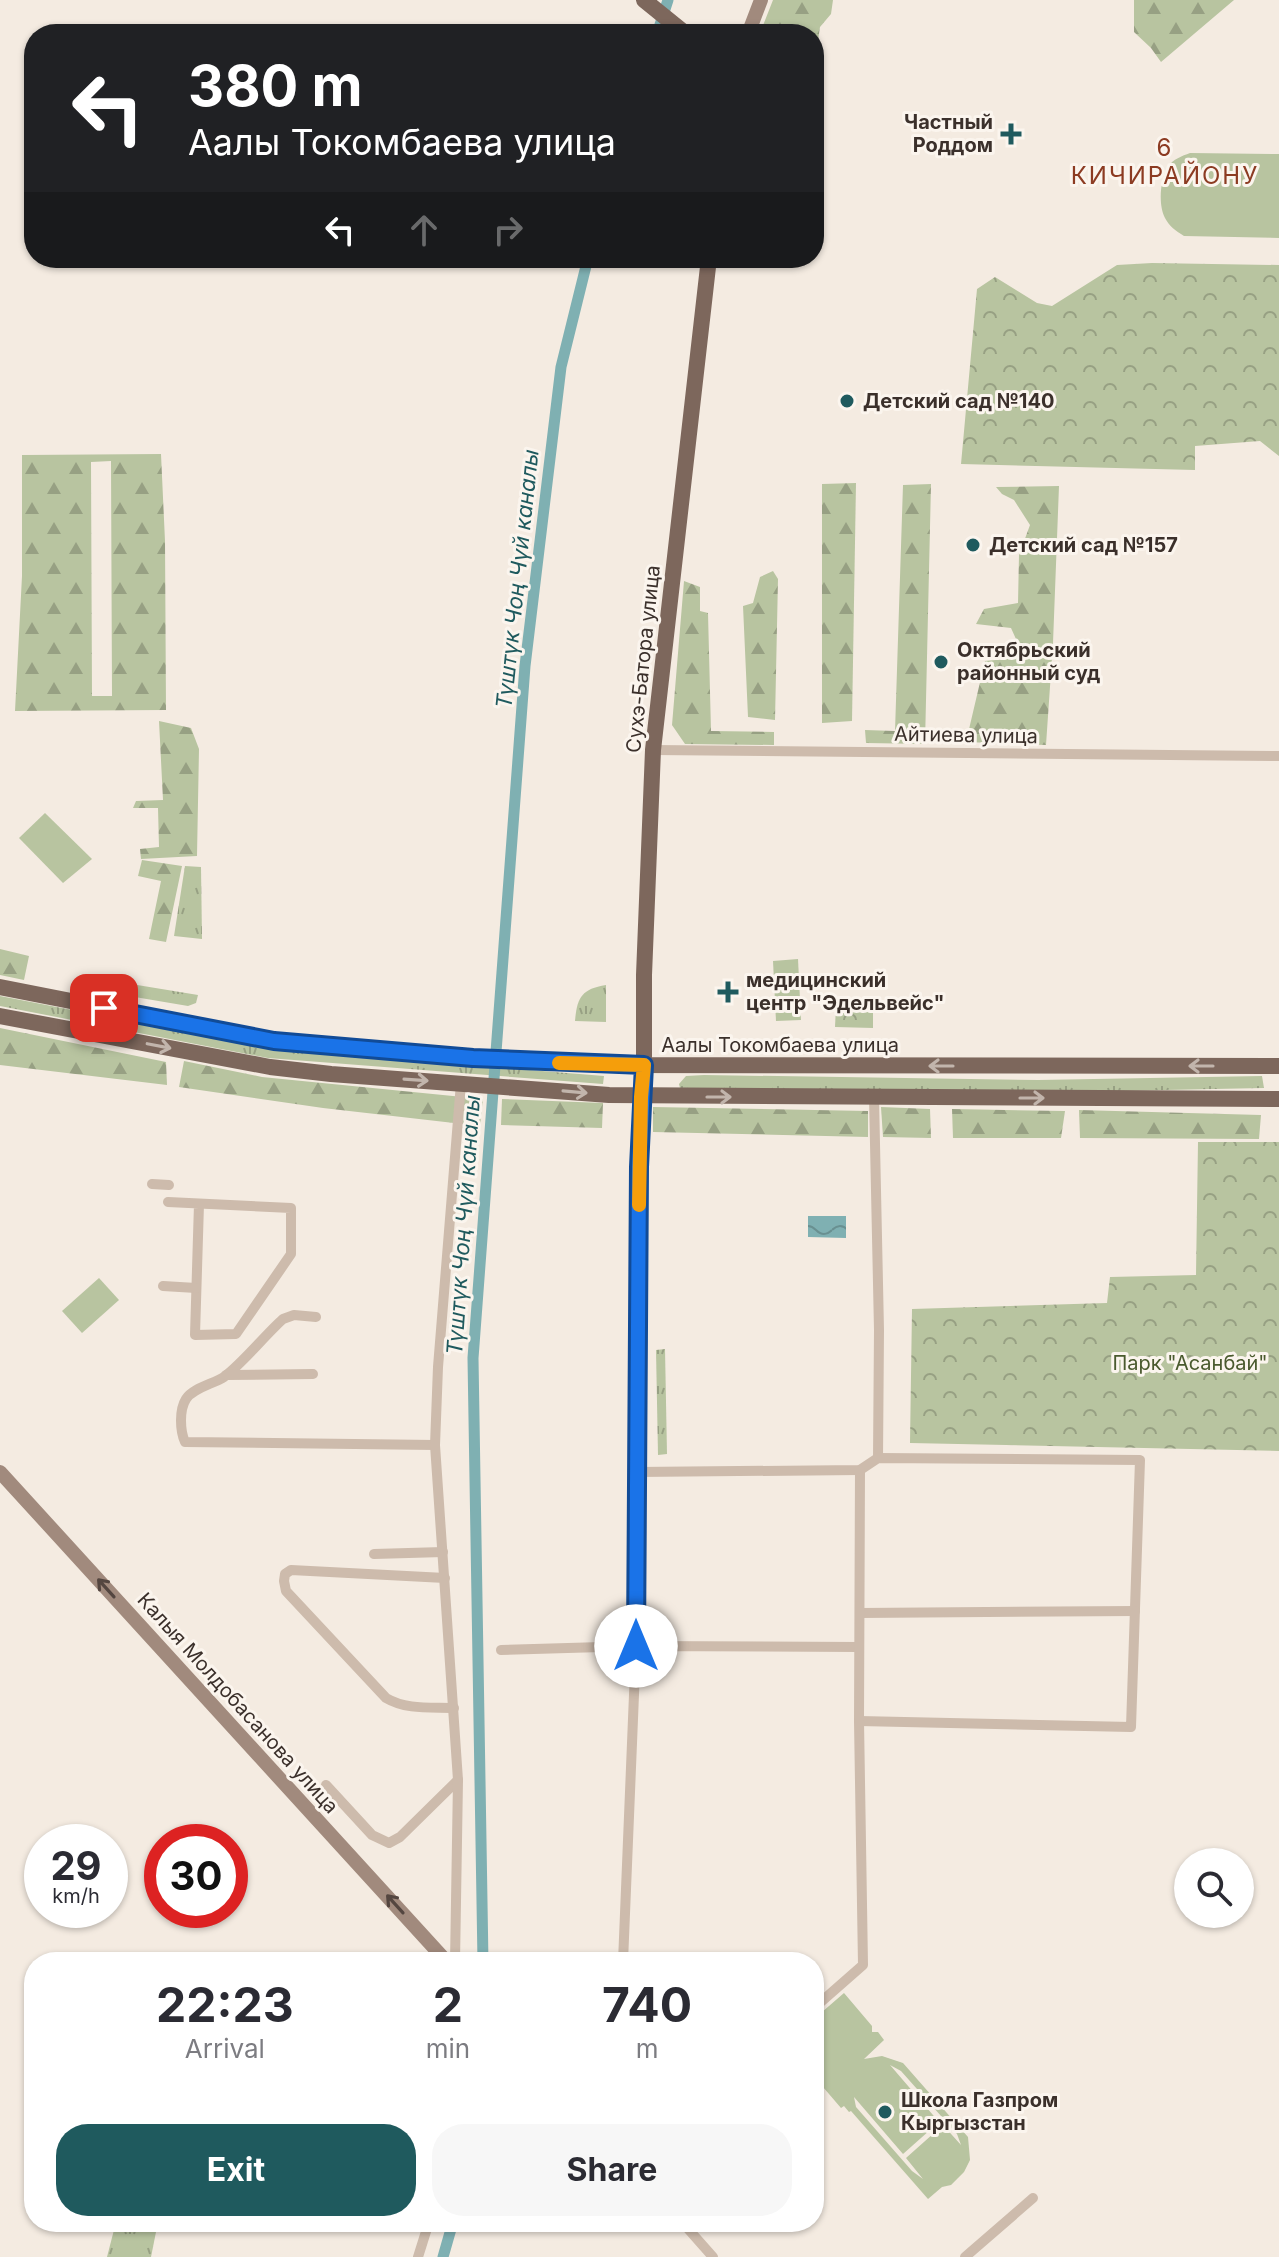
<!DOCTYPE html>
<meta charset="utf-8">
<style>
body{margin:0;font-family:Inter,sans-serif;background:#f7f7f7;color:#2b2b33;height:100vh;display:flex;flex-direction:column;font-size:30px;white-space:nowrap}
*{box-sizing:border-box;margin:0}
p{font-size:26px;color:#7c7c81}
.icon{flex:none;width:44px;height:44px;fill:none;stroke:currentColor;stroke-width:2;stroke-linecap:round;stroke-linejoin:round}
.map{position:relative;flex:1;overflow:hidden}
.side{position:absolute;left:24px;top:1952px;width:800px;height:280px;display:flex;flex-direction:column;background:#fff;border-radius:32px;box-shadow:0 2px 6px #0004}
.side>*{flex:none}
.banner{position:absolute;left:24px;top:24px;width:800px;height:244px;border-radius:32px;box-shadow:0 2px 6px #0004;background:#202124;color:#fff;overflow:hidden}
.fabs{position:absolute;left:1174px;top:1848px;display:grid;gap:16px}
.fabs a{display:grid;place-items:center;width:80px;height:80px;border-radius:50%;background:#fff;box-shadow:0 2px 6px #0004;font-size:40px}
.speed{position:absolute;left:24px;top:1824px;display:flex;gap:16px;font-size:40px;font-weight:700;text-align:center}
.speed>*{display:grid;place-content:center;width:104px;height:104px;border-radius:50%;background:#fff;box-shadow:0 2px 6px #0004;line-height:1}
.speed small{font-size:20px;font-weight:400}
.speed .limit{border:12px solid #d22;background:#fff;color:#111}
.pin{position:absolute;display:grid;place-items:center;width:68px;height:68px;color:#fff;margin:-34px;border-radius:16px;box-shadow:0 4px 12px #0006}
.me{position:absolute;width:88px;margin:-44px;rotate:0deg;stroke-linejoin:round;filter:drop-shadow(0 0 6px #0008)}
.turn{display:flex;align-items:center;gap:28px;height:168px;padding:0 32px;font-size:36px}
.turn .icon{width:104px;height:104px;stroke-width:2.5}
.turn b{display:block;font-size:56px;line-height:68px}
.lanes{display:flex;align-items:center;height:76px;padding:0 32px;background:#0003;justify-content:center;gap:40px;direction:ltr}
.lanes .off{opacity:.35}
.eta{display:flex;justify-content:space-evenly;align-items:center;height:136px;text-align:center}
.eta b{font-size:48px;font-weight:700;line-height:56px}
.primary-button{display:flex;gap:16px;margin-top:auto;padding:16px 32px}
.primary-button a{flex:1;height:92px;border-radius:32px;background:#1f5a5e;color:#fff;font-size:32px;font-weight:700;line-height:92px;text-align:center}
.primary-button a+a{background:#f7f7f7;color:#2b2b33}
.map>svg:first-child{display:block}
.grass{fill:url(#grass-tufts)}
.forest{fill:url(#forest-firs);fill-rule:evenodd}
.park{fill:url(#park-crowns)}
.garden{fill:#b8c4a0;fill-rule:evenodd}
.water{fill:url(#water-waves)}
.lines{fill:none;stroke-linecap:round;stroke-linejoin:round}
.canal{stroke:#7fb0b2;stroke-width:11}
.street{stroke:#cdbbac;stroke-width:10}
.secondary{stroke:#a18a7d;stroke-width:14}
.primary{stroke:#7d675c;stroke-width:16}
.oneway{stroke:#c2b5ac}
.oneway2{stroke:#544640}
.route-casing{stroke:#114b97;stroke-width:20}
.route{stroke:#1a73e8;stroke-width:14}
.slow{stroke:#f59e0b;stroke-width:14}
.poi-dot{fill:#1f5a5e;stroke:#fbf5ee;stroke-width:3}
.labels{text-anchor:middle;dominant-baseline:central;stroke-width:6;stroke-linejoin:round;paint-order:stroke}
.poi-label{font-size:20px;font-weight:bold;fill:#3b302b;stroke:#fbf5ee;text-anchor:start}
.street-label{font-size:20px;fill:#3b302b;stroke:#fbf5ee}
.park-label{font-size:20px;fill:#4a5a2e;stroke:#fbf5ee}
.water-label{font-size:22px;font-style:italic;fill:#1f5a5e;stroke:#fbf5ee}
.quarter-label{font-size:24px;letter-spacing:2px;fill:#8c3b22;stroke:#fbf5ee}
</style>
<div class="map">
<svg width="1279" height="2257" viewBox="0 0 1279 2257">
<defs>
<pattern id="grass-tufts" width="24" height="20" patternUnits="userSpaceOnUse" patternTransform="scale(2)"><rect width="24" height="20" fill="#b8c4a0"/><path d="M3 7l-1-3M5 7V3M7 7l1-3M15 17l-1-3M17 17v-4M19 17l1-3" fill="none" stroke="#97a083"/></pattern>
<pattern id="forest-firs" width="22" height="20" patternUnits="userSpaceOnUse" patternTransform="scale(2)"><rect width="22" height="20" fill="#b8c4a0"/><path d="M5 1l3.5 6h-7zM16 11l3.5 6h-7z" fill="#97a083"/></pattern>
<pattern id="park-crowns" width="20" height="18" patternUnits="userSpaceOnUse" patternTransform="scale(2)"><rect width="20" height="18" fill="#b8c4a0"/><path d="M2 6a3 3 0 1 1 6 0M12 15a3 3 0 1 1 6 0" fill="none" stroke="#97a083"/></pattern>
<pattern id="water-waves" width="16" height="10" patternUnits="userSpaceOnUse" patternTransform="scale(2)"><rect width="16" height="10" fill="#7fb0b2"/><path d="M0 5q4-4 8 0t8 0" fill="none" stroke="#699091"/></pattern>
</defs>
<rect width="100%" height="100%" fill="#f4ebe1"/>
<g class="grass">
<polygon points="185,866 201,867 202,939 174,936"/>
<polygon points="119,982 198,995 196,1003 188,1006 117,994"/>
<path d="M606,985v37l-31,-1c2,-23 6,-32 31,-36z"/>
<polygon points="0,996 273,1049 604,1076 603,1084 268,1058 0,1006"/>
<polygon points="704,1075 1038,1080 1262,1076 1264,1088 970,1094 680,1088 679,1084 686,1076"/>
<polygon points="665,1349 667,1454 658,1455 656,1350"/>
<polygon points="116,2222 158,2222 151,2257 107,2257"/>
</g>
<g class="forest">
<polygon points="773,0 833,0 831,14 820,27 814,68 814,34 766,34 762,28"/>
<polygon points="1134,0 1234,0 1161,62 1151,48 1134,32"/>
<path d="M161,454l4,87 1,169 -151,1 7,-135v-121zM111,461l1,235h-20l-1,-234z"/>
<polygon points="856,483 852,721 822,723 822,484"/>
<polygon points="931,484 925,744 866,743 865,730 895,731 903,485"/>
<polygon points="1059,486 1053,643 1046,745 966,742 985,661 1016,658 1020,648 1011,628 976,624 984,609 1018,603 1019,555 1030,525 1014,500 1002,494 996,487"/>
<polygon points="773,571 778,579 775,720 748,717 743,606 753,603 760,577"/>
<polygon points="684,581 700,587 700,611 708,613 711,731 774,732 774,745 685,744 672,725"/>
<polygon points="159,721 191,728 199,749 197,856 141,859 140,849 159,847 158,808 133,808 136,801 163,800"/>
<polygon points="142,860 182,866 166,942 149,939 161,881 138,876"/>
<polygon points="0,949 29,956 24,980 0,975"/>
<polygon points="0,1028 166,1062 167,1085 0,1065"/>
<polygon points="184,1061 262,1077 483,1099 480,1126 323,1108 179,1087"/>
<polygon points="502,1099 603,1103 602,1128 501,1125"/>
<polygon points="653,1107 868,1111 868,1137 653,1132"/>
<polygon points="881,1107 930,1109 931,1138 883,1137"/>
<polygon points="952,1109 1065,1111 1061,1138 953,1138"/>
<polygon points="1079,1110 1261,1115 1259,1139 1080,1138"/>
</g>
<g class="park">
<polygon points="1152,263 1279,265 1279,456 1260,441 1195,446 1195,470 961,464 977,289 995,277 1037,303 1052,306 1117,265"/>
<polygon points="836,1006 873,1006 873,1028 835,1027"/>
<polygon points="1198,1142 1279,1142 1279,1451 910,1443 912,1309 1107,1303 1110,1277 1196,1275"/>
</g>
<g class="garden">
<path d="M1190,153l89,1v84l-95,-2c-8,-5 -15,-10 -19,-18 -7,-13 -5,-39 3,-51 5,-8 14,-11 22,-14z"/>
<polygon points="45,813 92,859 63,883 19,838"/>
<polygon points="798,959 801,1020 776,1021 773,961"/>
<polygon points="99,1278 119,1300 82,1333 62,1311"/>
<path d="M844,1993l28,33v6h6l6,8 -20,19 18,-3 21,7 65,74 2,23 -6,12 -13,13 -9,2 -14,12 -77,-88 -2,1 -5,-6 -3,2 -24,-28 3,-2 -6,-7v-52zM890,2065l11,6 56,63 4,11 -18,-20 -37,33 17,21 -11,-8 -56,-64 -2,-10 49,57 36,-32z"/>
</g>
<polygon class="water" points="808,1216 846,1216 846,1238 808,1237"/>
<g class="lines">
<g class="canal">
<polyline points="657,34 668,0"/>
<polyline points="483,1962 473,1358 525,666 561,367 588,258"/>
<polyline points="443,2257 453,2222"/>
</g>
<g class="street">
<polyline points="653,750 1279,756"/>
<polyline points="874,1097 879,1330 878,1458"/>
<polyline points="152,1184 169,1185"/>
<polyline points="168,1202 291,1208 291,1254 236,1334 195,1335 199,1204"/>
<polyline points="163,1286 196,1288"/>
<path d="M316,1317l-22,-2 -11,4c-18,16 -41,45 -59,58 -11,7 -31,11 -38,22 -7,11 -6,32 -1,43l250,3"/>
<polyline points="226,1375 313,1374"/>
<polyline points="637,1472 860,1470 878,1458 1140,1460 1131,1727 859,1721"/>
<polyline points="374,1554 443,1552"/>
<path d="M445,1578l-154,-8 -6,4 -1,7 2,10 100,107c20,12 45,9 68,10"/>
<polyline points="860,1613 1135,1611"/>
<polyline points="501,1650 636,1646 859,1647"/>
<polyline points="326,1785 372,1835 389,1843 400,1837 458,1780"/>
<polyline points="455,1962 458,1780 435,1445 438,1367 461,1083"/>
<polyline points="623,1962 636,1646 641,1097"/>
<polyline points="814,2008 863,1965 859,1721 860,1470"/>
<polyline points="682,2222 713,2257"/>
<polyline points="418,2257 429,2222"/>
<polyline points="965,2257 1033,2198"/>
</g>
<g class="secondary">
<polyline points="748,34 761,0"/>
<polyline points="0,1472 447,1962"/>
</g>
<g class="primary">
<polyline points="644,0 686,34"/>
<polyline points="0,987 274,1041 473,1058 609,1065 1279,1066"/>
<polyline points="0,1016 270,1067 331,1074 609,1095 1279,1099"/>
<polyline points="641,1097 644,1065 644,975 653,750 709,258"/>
</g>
</g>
<defs><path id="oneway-shaft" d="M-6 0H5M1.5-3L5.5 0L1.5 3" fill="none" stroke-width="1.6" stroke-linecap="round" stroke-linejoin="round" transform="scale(2)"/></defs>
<g class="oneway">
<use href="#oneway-shaft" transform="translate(159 1046) rotate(11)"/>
<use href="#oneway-shaft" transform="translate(941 1066) rotate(-180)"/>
<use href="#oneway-shaft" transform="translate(1201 1066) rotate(180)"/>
<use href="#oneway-shaft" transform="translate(416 1080) rotate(4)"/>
<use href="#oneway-shaft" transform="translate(575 1092) rotate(5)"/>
<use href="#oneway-shaft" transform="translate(719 1097)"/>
<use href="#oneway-shaft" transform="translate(1032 1098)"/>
</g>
<g class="oneway2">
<use href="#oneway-shaft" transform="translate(106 1588) rotate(-132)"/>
<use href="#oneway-shaft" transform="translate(395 1904) rotate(-132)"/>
</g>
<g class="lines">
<g class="route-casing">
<polyline id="route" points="104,1008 274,1041 473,1058 644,1065 639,1167 636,1646"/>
</g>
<use href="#route" class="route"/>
<polyline class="slow" points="559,1063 644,1065 641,1097 639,1205"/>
</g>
<g class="poi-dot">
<path d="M1007 122h8v8h8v8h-8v8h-8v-8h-8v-8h8z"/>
<circle cx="847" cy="401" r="8"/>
<circle cx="973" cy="545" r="8"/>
<circle cx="941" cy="662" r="8"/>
<path d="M724 980h8v8h8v8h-8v8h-8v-8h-8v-8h8z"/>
<circle cx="885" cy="2112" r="8"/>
</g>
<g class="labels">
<g class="poi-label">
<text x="993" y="122" text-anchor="end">Частный<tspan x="993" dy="23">Роддом</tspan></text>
<text x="863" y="401">Детский сад №140</text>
<text x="989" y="545">Детский сад №157</text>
<text x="957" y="650">Октябрьский<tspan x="957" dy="23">районный суд</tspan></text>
<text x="746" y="980">медицинский<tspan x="746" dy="23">центр "Эдельвейс"</tspan></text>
<text x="901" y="2100">Школа Газпром<tspan x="901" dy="23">Кыргызстан</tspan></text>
</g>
<g class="street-label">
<text transform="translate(643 659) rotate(-84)">Сухэ-Батора улица</text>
<text transform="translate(966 735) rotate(1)">Айтиева улица</text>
<text x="780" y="1045">Аалы Токомбаева улица</text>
<text transform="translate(238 1703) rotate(48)">Калыя Молдобасанова улица</text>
</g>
<g class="park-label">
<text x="1190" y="1363">Парк "Асанбай"</text>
</g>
<g class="water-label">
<text transform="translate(517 579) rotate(-84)">Түштүк Чоң Чүй каналы</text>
<text transform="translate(463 1225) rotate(-86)">Түштүк Чоң Чүй каналы</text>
</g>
<g class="quarter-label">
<text x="1165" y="147">6<tspan x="1165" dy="28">КИЧИРАЙОНУ</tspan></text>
</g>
</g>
</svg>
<div class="fabs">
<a><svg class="icon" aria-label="search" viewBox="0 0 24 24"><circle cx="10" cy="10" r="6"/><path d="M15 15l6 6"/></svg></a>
</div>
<div class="speed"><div>29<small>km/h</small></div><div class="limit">30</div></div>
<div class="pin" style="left:104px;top:1008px;background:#d93025"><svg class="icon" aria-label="arrive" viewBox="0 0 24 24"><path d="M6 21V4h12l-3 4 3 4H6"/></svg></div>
<svg class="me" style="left:636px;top:1646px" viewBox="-20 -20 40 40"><circle r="19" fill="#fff"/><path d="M0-13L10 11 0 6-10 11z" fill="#1a73e8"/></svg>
<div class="banner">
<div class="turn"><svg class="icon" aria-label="left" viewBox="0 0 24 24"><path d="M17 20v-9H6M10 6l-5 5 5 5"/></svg><div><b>380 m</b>Аалы Токомбаева улица</div></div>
<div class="lanes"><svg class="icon" aria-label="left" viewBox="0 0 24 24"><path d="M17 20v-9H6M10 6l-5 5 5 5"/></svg><svg class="icon off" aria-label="ahead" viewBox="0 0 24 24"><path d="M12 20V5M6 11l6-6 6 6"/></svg><svg class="icon off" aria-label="right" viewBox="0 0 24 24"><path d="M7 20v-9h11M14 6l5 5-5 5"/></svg></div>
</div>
<section class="side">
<div class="eta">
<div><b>22:23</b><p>Arrival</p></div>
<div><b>2</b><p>min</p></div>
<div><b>740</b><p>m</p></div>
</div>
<div class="primary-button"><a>Exit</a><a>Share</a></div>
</section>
</div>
